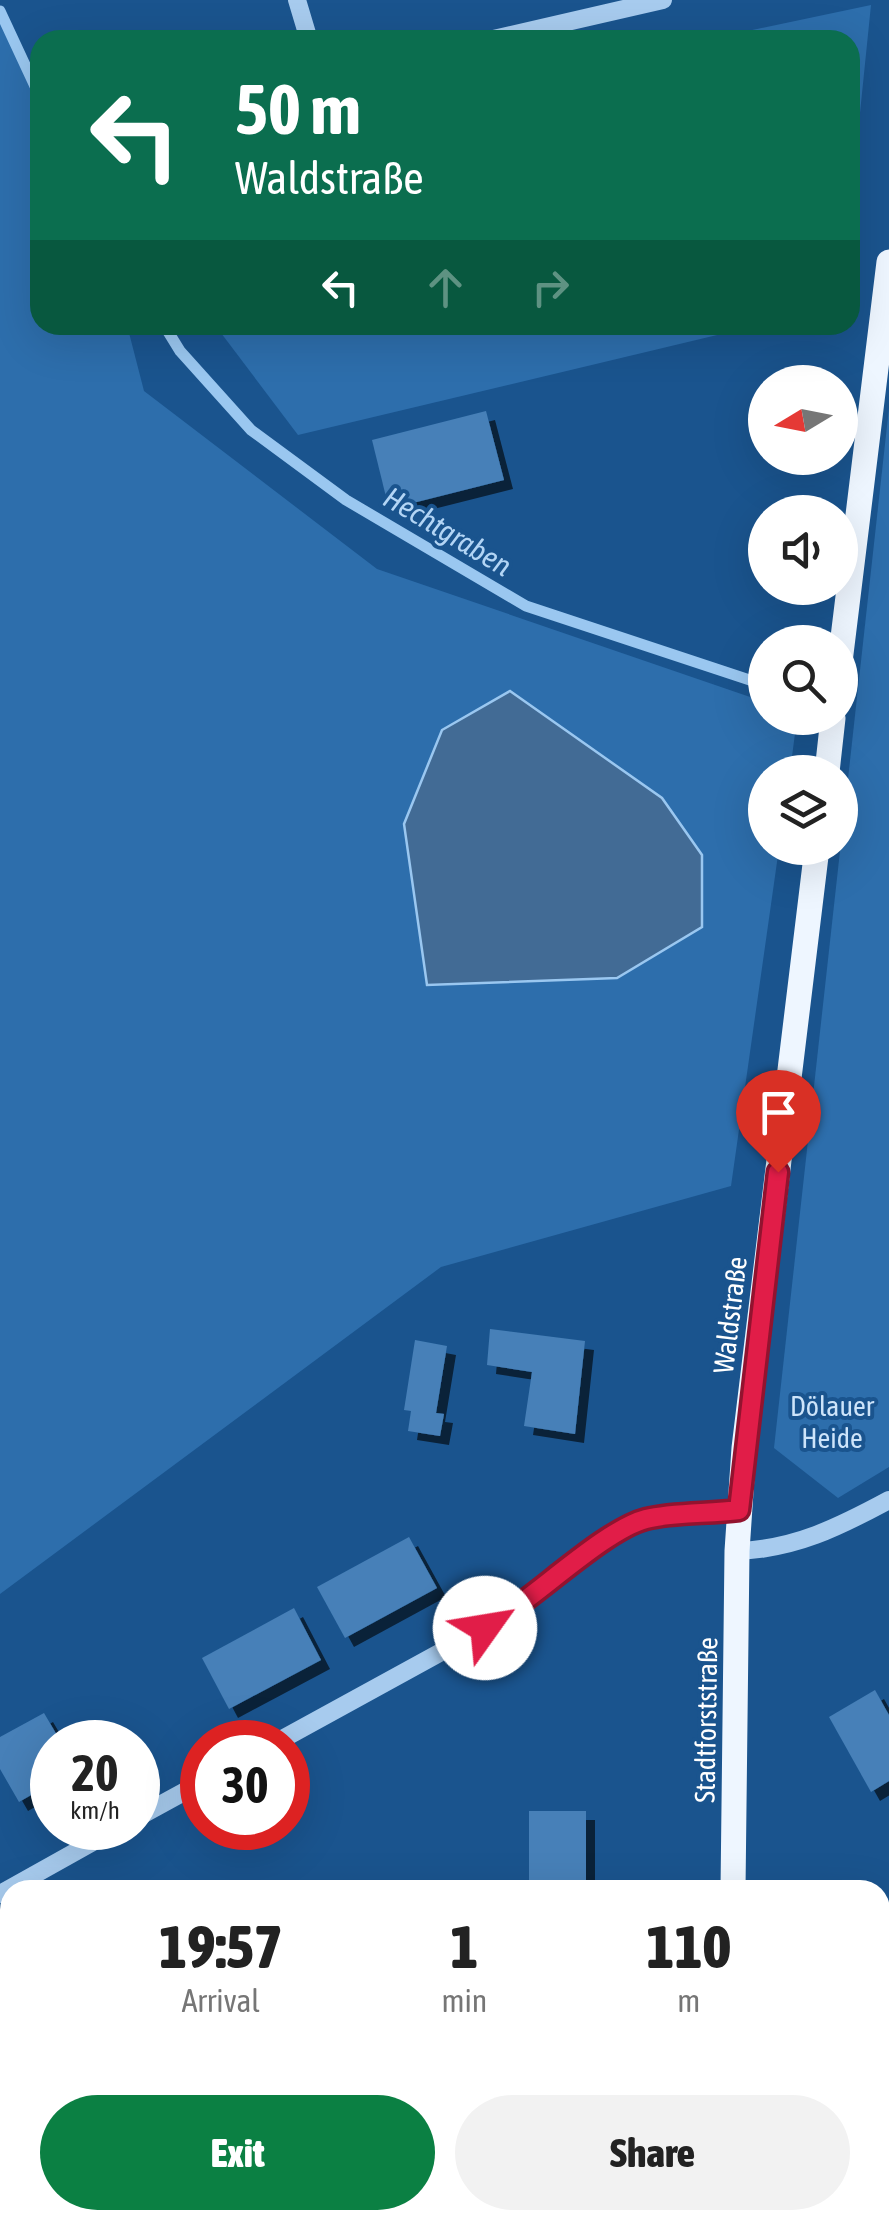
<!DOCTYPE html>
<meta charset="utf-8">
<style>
body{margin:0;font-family:"Asap Condensed",sans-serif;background:#f2f2f2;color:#222;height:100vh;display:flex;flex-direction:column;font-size:38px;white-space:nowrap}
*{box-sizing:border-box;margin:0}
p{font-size:32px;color:#767676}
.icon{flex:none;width:55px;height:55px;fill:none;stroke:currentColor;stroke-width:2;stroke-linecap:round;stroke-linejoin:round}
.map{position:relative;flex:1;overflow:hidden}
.side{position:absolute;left:0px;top:1880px;width:890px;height:350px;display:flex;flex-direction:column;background:#fff;border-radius:30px 30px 0 0;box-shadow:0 10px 40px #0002}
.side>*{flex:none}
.banner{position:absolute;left:30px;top:30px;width:830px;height:305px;border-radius:30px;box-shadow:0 10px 40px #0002;background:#0b6e4f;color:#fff;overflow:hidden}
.needle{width:65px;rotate:260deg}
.controls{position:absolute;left:748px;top:365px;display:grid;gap:20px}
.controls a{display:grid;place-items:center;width:110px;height:110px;border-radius:50%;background:#fff;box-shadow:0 10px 40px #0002;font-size:50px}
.speed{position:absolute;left:30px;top:1720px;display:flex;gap:20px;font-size:50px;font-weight:700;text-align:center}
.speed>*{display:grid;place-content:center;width:130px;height:130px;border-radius:50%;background:#fff;box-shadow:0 10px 40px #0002;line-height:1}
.speed small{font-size:25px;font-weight:400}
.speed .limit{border:15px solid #d22;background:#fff;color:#111}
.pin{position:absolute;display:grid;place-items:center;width:85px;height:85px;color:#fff;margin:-102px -42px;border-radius:50% 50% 50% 0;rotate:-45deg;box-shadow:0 0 10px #0007}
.pin .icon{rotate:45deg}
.me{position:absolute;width:110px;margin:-55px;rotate:58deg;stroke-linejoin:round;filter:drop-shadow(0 0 8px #0008)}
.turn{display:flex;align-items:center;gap:35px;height:210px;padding:0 40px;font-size:45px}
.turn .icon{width:130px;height:130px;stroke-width:2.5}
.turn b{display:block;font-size:70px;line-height:85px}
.lanes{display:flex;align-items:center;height:95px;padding:0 40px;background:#0003;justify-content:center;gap:50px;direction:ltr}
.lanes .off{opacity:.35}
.eta{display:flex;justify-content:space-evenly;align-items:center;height:170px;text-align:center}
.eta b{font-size:60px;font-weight:800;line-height:70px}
.button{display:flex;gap:20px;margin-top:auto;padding:20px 40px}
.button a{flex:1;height:115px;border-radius:60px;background:#0b8043;color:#fff;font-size:40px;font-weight:800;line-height:115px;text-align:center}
.button a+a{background:#f2f2f2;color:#222}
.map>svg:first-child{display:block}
.green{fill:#2d6eac}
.water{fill:#426b95;stroke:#9ac7f0;stroke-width:2.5}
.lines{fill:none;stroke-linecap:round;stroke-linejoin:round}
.stream{stroke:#9ac7f0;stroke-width:11}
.building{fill:#4780b8;filter:url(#shadow)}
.minor{stroke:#a7cbee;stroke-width:18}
.major{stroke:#eef6ff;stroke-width:25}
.route-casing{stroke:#92132f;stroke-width:25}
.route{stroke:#e11d48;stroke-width:18}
.labels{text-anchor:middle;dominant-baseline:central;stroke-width:8;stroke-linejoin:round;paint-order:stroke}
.street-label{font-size:28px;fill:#fff;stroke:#1a548e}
.park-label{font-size:28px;fill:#cde4fa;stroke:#1a548e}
.water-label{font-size:30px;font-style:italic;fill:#b3d5f5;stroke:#1a548e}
</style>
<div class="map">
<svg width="889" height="2230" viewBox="0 0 889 2230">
<defs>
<filter id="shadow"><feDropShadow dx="9" dy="9" stdDeviation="0" flood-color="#0009"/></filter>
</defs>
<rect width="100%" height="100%" fill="#1a548e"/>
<g class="green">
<polygon points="871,5 850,211 850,40 705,40"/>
<polygon points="0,14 40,97 40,325 127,325 144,391 377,569 765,702 765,718 797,718 790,772 765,772 765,848 779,848 731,1186 441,1267 0,1594"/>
<polygon points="215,325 759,325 298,435"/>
<polygon points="889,408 889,1467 838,1498 774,1448"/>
</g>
<polygon class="water" points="510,691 662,798 702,855 702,927 617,978 427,985 404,824 442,730"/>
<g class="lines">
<g class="stream">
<polyline points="0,11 40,97"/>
<polyline points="164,325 180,351 251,430 346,500 526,606 765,685"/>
</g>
</g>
<g class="building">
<polygon points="486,411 504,480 389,509 372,440"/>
<polygon points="490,1329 585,1341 575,1434 524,1426 532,1372 487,1365"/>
<polygon points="415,1340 447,1346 436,1413 444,1414 440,1436 408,1431 411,1411 404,1410"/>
<polygon points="409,1537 437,1588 345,1638 317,1587"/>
<polygon points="294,1608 321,1660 229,1709 202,1658"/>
<polygon points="875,1690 889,1715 889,1781 871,1792 829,1717"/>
<polygon points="44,1713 61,1742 52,1742 52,1783 19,1802 0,1769 0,1737"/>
<rect x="529" y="1811" width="57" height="79"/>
<polygon points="880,2140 889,2150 889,2185 880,2190"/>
<polygon points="880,2213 889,2213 889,2230 856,2230 856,2220 880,2220"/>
<polygon points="411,2220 447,2220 452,2230 393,2230"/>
<polygon points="776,2220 828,2220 829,2230 774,2230"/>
</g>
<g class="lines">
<g class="minor">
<polyline points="297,0 309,40"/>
<polyline points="489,40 663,0"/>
<path d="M737,1551c58,-2 102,-24 152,-51"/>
<polyline points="277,1742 516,1611 617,1531 647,1519 739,1510"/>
<polyline points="138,1817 202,1782"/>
<polyline points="0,1894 118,1828"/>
</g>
<g class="major">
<polyline points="840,662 889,262"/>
<polyline points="827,772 833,718"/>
<polyline points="733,1890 737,1551 744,1448 817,848"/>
<polyline points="728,2230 728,2220"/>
</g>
</g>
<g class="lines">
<g class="route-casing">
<path id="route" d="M485,1628c46,-26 118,-98 161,-109 28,-7 63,-5 93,-9l39,-338"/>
</g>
<use href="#route" class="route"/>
</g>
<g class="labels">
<g class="street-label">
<text transform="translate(730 1315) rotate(-83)">Waldstraße</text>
<text transform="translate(706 1720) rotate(-89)">Stadtforststraße</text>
</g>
<g class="park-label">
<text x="832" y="1406">Dölauer<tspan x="832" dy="32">Heide</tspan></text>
</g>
<g class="water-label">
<text transform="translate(448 531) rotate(31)">Hechtgraben</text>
</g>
</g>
</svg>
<div class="controls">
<a><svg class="needle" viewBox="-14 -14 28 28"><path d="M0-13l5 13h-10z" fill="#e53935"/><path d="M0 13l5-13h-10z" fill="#767676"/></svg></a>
<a><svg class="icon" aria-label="sound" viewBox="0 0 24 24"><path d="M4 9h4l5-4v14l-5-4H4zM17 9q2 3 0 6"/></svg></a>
<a><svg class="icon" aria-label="search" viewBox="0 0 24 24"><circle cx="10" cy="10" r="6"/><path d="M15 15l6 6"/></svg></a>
<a><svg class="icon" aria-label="layers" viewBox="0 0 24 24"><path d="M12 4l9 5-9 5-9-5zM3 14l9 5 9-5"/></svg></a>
</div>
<div class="speed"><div>20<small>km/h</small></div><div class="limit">30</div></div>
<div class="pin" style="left:778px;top:1172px;background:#d93025"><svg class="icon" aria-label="arrive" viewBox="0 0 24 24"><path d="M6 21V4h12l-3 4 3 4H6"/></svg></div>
<svg class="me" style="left:485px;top:1628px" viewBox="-20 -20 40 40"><circle r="19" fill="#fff"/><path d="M0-13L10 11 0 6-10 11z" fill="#e11d48"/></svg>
<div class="banner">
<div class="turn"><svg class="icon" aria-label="left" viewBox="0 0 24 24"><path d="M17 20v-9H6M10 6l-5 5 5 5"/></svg><div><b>50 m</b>Waldstraße</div></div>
<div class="lanes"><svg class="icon" aria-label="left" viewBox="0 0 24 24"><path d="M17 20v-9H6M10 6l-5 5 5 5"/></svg><svg class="icon off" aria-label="ahead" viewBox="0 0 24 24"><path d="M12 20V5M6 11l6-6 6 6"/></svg><svg class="icon off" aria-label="right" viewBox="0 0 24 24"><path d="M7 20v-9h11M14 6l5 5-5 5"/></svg></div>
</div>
<section class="side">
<div class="eta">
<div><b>19:57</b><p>Arrival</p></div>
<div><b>1</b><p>min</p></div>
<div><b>110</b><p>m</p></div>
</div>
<div class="button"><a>Exit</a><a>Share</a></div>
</section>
</div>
